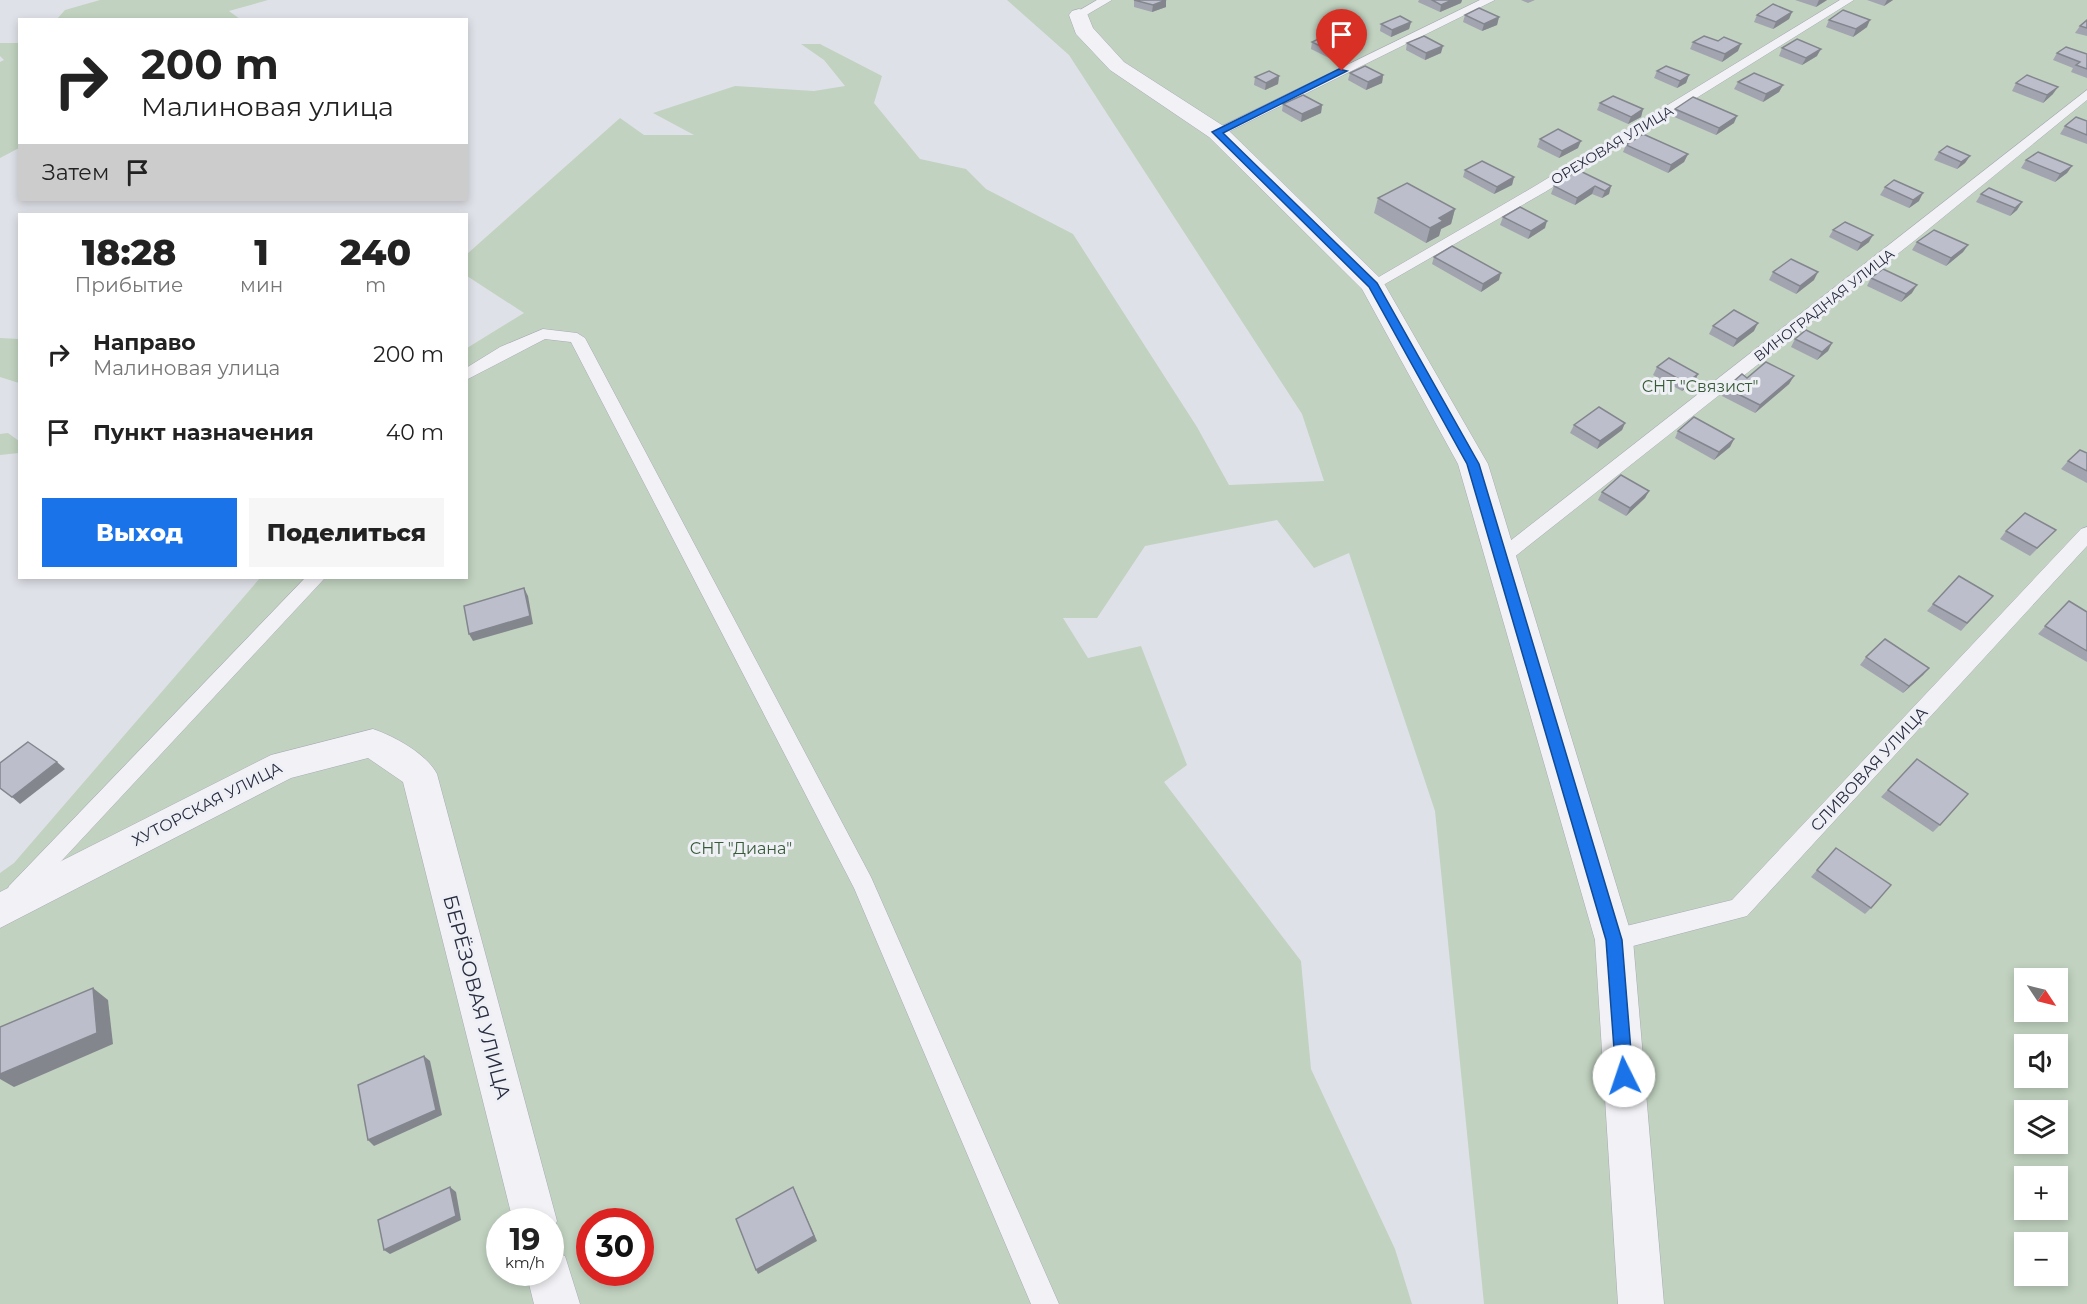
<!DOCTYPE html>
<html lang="ru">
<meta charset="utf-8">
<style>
body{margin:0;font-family:Montserrat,sans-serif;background:#f6f6f6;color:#222;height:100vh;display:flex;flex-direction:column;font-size:22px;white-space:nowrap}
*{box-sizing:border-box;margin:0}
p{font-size:20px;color:#767676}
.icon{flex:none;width:33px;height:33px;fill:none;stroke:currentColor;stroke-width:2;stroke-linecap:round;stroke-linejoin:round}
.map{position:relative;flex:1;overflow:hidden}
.side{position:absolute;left:18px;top:213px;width:450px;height:366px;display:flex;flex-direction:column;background:#fff;border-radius:0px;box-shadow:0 3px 9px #0003}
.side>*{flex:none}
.hud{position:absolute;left:18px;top:18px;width:450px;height:183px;border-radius:0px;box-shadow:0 3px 9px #0003;background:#fff;color:#222;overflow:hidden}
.needle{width:39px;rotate:125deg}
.fabs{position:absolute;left:2014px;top:968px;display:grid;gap:12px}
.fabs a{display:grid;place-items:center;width:54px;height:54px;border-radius:0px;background:#fff;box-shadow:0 3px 9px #0003;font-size:30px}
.speed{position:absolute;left:486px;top:1208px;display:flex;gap:12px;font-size:30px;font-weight:700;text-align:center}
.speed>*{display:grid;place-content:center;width:78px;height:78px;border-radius:50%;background:#fff;box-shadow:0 3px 9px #0003;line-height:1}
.speed small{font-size:15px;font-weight:400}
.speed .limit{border:9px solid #d22;background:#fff;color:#111}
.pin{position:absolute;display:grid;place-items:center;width:51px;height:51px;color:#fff;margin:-62px -26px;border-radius:50% 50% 50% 0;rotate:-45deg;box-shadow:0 0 6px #0007}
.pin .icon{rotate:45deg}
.me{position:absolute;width:66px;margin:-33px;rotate:356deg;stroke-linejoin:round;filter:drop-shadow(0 0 4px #0008)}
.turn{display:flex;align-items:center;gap:21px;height:126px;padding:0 24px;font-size:27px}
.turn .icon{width:78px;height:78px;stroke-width:2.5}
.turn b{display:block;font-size:42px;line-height:51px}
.then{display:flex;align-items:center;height:57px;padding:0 24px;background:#0003;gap:12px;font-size:22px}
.eta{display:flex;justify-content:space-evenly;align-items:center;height:102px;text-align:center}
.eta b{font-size:36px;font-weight:800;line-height:42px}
.primary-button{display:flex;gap:12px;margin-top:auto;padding:12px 24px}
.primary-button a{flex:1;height:69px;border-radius:0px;background:#1a73e8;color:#fff;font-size:24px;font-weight:800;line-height:69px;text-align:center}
.primary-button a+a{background:#f6f6f6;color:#222}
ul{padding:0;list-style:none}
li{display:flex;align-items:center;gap:18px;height:78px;padding:0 24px}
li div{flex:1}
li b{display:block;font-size:22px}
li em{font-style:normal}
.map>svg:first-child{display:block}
.green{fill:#c1d2c0;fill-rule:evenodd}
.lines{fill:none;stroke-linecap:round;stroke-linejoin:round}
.service-casing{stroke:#a8abb5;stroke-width:1}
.minor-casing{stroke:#a8abb5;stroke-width:1}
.service{fill:#f2f2f6;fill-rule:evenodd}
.minor{fill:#f2f2f6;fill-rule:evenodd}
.wall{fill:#a2a4af}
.shaded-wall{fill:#84868e}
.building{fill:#bcbfcb;stroke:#84868e;stroke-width:1.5}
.route{fill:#1a73e8;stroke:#114b97;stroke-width:1.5}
.labels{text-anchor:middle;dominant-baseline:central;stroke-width:6;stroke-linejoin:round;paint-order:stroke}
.far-street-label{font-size:14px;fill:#282c3f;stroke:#eff0f6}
.park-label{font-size:16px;fill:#365a36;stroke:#eff0f6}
.street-label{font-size:16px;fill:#282c3f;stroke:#eff0f6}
.near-street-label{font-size:20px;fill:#282c3f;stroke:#eff0f6}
</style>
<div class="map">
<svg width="2087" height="1304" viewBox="0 0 2087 1304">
<rect width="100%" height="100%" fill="#dfe1e8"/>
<g class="green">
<polygon points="100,0 268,0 229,11 240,19 57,19 65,10"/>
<path d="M1007,0h1080v1304h-603l-49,-493 -86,-258 -35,15 -37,-48 -132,26 -48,72h-34l25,40 53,-12 46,119 -23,17 137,179 10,108 84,180 17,55h-1412v-431l14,-10 246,-285h206l1,-230 57,-35 -57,-37v-22l153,-136 24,17h50l-41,-22 82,-27 79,5 31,-5 -21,-26 -23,-16h19l62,32 -8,27 46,56 46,10 20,20 87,45 124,193 32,58 95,-4 -22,-67 -233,-359zM2025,978h33v33h-33zM2025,1044h33v33h-33zM2025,1110h33v33h-33zM2025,1176h33v33h-33zM500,1221h50v51h-50zM590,1221h50v51h-50zM2025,1242h33v33h-33z"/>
<polygon points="0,43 20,43 19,148 0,158 0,62 4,60 0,56"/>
<polygon points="0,338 19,339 19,383 0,377"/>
<polygon points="8,433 19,441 19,453 0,455 0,434"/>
</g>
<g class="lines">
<g class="service-casing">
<g id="service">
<polygon points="1097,0 1112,0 1083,17 1075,17 1075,13"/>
<polygon points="1480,0 1495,0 1222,135 1212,135 1210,132"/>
<polygon points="1840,0 1854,0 1545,192 1378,288 1373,290 1365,285 1535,186"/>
<polygon points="2087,90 2087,100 1914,241 1508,562 1496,562 1493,557 1496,552"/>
<polygon points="543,329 577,333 585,338 871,877 1059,1304 1031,1304 854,888 571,342 545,339 466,380 466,368 500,347"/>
<polygon points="2087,527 2087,546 1747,916 1614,951 1606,947 1603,940 1606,933 1614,929 1732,900 2081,529"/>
<polygon points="305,578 325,578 25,900 17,903 9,900 6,893 9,886"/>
</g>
</g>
<g class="minor-casing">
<g id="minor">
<polygon points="1079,9 1086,11 1093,28 1124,62 1225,127 1382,280 1488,464 1633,940 1664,1304 1618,1304 1595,940 1458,464 1362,289 1209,137 1110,70 1076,34 1069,15 1072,11"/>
<path d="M373,729c21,7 54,25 64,45l120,447 -7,16v-16h-37l-110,-439 -35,-24 -77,20 -291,150v-36l271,-137z"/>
<polygon points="550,1250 565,1256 580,1304 534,1304 526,1272 550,1272"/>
</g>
</g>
<use href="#service" class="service"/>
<use href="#minor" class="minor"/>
</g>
<g class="wall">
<polygon points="1134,0 1166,7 1152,12 1134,7"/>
<polygon points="1419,0 1462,0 1461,3 1440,12 1418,2"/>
<polygon points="1521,0 1535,0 1528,3"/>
<polygon points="1795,0 1827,0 1816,7"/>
<polygon points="1867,0 1893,0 1884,6"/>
<polygon points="1792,12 1789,19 1773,29 1754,22 1757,15"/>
<polygon points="1465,15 1499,17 1497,25 1482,31 1463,22"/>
<polygon points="1829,20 1867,27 1853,37 1826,27"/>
<polygon points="2087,20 2087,36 2075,33 2080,26"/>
<polygon points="1411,22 1409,29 1391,37 1380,31 1381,24"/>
<polygon points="1718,41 1738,51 1722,62 1690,49 1693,42"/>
<polygon points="1312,42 1353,54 1337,62 1311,49"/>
<polygon points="1407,43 1441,53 1425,60 1406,50"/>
<polygon points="1782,48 1817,56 1802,65 1779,56"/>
<polygon points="2057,53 2087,54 2087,78 2071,72 2073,68 2053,60"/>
<polygon points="1657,71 1689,75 1686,83 1677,88 1654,78"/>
<polygon points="1350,73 1383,75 1382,83 1366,90 1348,80"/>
<polygon points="1279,76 1278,84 1265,90 1254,85 1255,77"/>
<polygon points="1738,82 1783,85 1779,92 1763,102 1734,89"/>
<polygon points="2016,83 2053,94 2043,103 2012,91"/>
<polygon points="1600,103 1643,109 1641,117 1628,124 1597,110"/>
<polygon points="1283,104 1322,105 1321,113 1301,122 1282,111"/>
<polygon points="1675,109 1734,123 1716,135 1672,116"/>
<polygon points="2087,121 2087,144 2060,134 2065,126"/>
<polygon points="1540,139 1578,148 1559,158 1537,147"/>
<polygon points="1626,145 1688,154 1684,162 1668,173 1623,152"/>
<polygon points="1939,152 1970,156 1965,163 1957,169 1934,160"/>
<polygon points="2026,160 2072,166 2067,173 2055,182 2021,168"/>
<polygon points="1465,170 1514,177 1512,185 1494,194 1463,177"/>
<polygon points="1554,186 1611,186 1609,194 1602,198 1592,194 1575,205 1551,194"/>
<polygon points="1885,187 1919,201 1909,208 1880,195"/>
<polygon points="1981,194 2022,202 2017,210 2010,216 1976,202"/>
<polygon points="1378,198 1455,209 1451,224 1441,229 1439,236 1426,243 1374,213"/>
<polygon points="1503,217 1545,228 1528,239 1500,225"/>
<polygon points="1833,230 1869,242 1857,251 1829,237"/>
<polygon points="1917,242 1968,245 1963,252 1946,266 1912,250"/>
<polygon points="1434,257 1499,280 1481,292 1432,264"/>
<polygon points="1773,272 1814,280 1796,294 1769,280"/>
<polygon points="1871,278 1912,293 1901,302 1867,286"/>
<polygon points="1713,326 1754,331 1733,347 1709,334"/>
<polygon points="1795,339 1832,343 1828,351 1817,360 1791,347"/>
<polygon points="1657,367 1695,381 1682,391 1653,375"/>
<polygon points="1794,376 1789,384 1755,413 1722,396 1726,388 1747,378"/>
<polygon points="1625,423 1622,430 1597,449 1570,433 1574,425"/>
<polygon points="1678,431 1734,439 1730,447 1714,460 1675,438"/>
<polygon points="2087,453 2087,483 2061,469 2068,461"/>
<polygon points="1649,491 1645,498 1626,516 1598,500 1602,492"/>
<polygon points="2056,530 2030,556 2000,539 2006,531"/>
<polygon points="2069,601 2087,612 2087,662 2038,634"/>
<polygon points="1986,603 1961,631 1927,611 1933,604"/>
<polygon points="1866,657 1929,668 1923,675 1903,693 1860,665"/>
<polygon points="1917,759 1940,825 1933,832 1881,797"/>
<polygon points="1836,848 1871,908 1865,914 1811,877"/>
</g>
<g class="shaded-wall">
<polygon points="1166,0 1166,7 1152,12 1153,5"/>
<polygon points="1452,0 1462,0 1461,3 1440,12 1441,5"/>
<polygon points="1819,0 1827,0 1816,7"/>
<polygon points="1887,0 1893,0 1884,6"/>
<polygon points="1792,12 1789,19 1773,29 1776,22"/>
<polygon points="1499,17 1497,25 1482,31 1484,24"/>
<polygon points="1870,20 1867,27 1853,37 1856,29"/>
<polygon points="1411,22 1409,29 1391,37 1392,30"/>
<polygon points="1741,44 1738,51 1722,62 1725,54"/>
<polygon points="1443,46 1441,53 1425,60 1426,53"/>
<polygon points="1355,47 1353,54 1337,62 1338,55"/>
<polygon points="1821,49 1817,56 1802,65 1806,58"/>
<polygon points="1383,75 1382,83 1366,90 1368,82"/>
<polygon points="1689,75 1686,83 1677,88 1680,81"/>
<polygon points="1279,76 1278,84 1265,90 1266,83"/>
<polygon points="1783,85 1779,92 1763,102 1766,94"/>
<polygon points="2058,87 2053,94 2043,103 2047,95"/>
<polygon points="1322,105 1321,113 1301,122 1302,114"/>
<polygon points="1643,109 1641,117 1628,124 1631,117"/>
<polygon points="1737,116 1734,123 1716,135 1719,128"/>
<polygon points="1581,141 1578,148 1559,158 1562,151"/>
<polygon points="1688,154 1684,162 1668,173 1671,165"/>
<polygon points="1970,156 1965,163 1957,169 1961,162"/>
<polygon points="2072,166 2067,173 2055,182 2060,174"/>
<polygon points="1514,177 1512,185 1494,194 1497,187"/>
<polygon points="1595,186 1592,194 1575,205 1577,198"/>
<polygon points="1611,186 1609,194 1602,198 1605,191"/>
<polygon points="1923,193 1919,201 1909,208 1913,200"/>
<polygon points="2022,202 2017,210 2010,216 2015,208"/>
<polygon points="1455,209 1451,224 1441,229 1439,236 1426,243 1430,228 1439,218"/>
<polygon points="1547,221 1545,228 1528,239 1531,231"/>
<polygon points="1873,235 1869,242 1857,251 1861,243"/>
<polygon points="1968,245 1963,252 1946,266 1951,258"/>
<polygon points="1818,272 1814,280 1796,294 1800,286"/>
<polygon points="1501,273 1499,280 1481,292 1483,284"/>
<polygon points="1917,285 1912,293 1901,302 1906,294"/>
<polygon points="1758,323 1754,331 1733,347 1737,339"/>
<polygon points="1832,343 1828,351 1817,360 1822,352"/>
<polygon points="1698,374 1695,381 1682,391 1686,383"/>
<polygon points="1794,376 1789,384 1755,413 1760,405"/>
<polygon points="1625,423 1622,430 1597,449 1600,441"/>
<polygon points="1734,439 1730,447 1714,460 1719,452"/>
<polygon points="1649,491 1645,498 1626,516 1630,508"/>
<polygon points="524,588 528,596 533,624 473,641 469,634"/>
<polygon points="1929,668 1923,675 1903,693 1909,686"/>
<polygon points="57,762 65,769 20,804 12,797"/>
<polygon points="93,988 108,1000 113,1044 14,1087 0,1079 0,1074"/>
<polygon points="424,1056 430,1061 442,1115 374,1146 368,1140"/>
<polygon points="450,1187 456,1192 461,1220 390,1254 384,1250"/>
<polygon points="793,1187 817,1241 758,1274 756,1270"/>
</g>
<g class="building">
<polygon points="1134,0 1166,0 1153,5"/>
<polygon points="1432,0 1452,0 1441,5"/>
<polygon points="1773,4 1792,12 1776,22 1757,15"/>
<polygon points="1479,8 1499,17 1484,24 1465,15"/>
<polygon points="1843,10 1870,20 1856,29 1829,20"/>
<polygon points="1400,16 1411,22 1392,30 1381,24"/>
<polygon points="2087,20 2087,28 2080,26"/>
<polygon points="1329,34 1355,47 1338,55 1312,42"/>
<polygon points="1424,36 1443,46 1426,53 1407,43"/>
<polygon points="1704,36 1718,41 1724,37 1741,44 1725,54 1693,42"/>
<polygon points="1797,39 1821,49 1806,58 1782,48"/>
<polygon points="2066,47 2087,54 2087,69 2076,65 2080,62 2057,53"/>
<polygon points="1365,66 1383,75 1368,82 1350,73"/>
<polygon points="1666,66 1689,75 1680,81 1657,71"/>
<polygon points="1269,71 1279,76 1266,83 1255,77"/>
<polygon points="1754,73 1783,85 1766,94 1738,82"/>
<polygon points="2027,75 2058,87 2047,95 2016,83"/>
<polygon points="1303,95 1322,105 1302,114 1283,104"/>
<polygon points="1613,96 1643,109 1631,117 1600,103"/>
<polygon points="1693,97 1737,116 1719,128 1675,109"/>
<polygon points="2076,117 2087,121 2087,135 2065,126"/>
<polygon points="1558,129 1581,141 1562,151 1540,139"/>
<polygon points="1643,134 1688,154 1671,165 1626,145"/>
<polygon points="1947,146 1970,156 1961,162 1939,152"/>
<polygon points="2038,152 2072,166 2060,174 2026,160"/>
<polygon points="1482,161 1514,177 1497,187 1465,170"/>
<polygon points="1578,170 1611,186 1605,191 1595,186 1577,198 1554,186"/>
<polygon points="1894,180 1923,193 1913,200 1885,187"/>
<polygon points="1407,183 1455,209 1439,218 1443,221 1430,228 1378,198"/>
<polygon points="1989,188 2022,202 2015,208 1981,194"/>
<polygon points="1520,207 1547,221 1531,231 1503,217"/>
<polygon points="1845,222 1873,235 1861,243 1833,230"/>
<polygon points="1934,230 1968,245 1951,258 1917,242"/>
<polygon points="1452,246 1501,273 1483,284 1434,257"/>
<polygon points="1791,259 1818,272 1800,286 1773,272"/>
<polygon points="1883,269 1917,285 1906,294 1871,278"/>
<polygon points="1734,310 1758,323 1737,339 1713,326"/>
<polygon points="1806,330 1832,343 1822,352 1795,339"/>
<polygon points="1669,358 1698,374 1686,383 1657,367"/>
<polygon points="1766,362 1794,376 1760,405 1726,388 1742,374 1747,378"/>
<polygon points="1599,407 1625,423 1600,441 1574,425"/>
<polygon points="1694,417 1734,439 1719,452 1678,431"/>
<polygon points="2080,450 2087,453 2087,471 2068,461"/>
<polygon points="1621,475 1649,491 1630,508 1602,492"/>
<polygon points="2025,513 2056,530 2037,548 2006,531"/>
<polygon points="1959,576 1993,596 1967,623 1933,604"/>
<polygon points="524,588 530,616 469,634 464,606"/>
<polygon points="2069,601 2087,612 2087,651 2045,626"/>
<polygon points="1885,639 1929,668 1909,686 1866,657"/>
<polygon points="28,742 57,762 12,797 0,788 0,763"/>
<polygon points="1917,759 1968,794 1940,825 1888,790"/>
<polygon points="1836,848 1891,885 1871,908 1817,870"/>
<polygon points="93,988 97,1033 0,1074 0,1027"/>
<polygon points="424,1056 436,1110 368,1140 358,1085"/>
<polygon points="450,1187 456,1216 384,1250 378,1220"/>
<polygon points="793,1187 814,1236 756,1270 736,1219"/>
</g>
<polygon class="route" points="1339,69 1347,71 1223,133 1377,283 1479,464 1622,940 1633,1076 1630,1082 1624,1085 1618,1082 1616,1076 1606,940 1467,464 1369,287 1212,132"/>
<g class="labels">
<g class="far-street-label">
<text transform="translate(1612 145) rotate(-31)">ОРЕХОВАЯ УЛИЦА</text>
<text transform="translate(1824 305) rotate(-38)">ВИНОГРАДНАЯ УЛИЦА</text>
</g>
<g class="park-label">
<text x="1700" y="386">СНТ "Связист"</text>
<text x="741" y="848">СНТ "Диана"</text>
</g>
<g class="street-label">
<text transform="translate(1869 769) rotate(-47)">СЛИВОВАЯ УЛИЦА</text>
<text transform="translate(207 804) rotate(-27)">ХУТОРСКАЯ УЛИЦА</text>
</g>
<g class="near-street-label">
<text transform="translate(477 997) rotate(75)">БЕРЁЗОВАЯ УЛИЦА</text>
</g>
</g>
</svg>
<div class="fabs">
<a><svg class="needle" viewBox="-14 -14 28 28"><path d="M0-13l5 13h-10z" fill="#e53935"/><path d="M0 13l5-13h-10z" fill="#767676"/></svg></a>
<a><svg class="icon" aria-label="sound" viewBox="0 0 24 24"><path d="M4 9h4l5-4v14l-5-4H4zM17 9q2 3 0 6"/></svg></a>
<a><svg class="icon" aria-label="layers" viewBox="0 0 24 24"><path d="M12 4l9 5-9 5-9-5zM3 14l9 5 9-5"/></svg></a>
<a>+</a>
<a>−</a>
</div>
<div class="speed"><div>19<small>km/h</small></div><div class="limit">30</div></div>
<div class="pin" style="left:1342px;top:71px;background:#d93025"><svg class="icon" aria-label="arrive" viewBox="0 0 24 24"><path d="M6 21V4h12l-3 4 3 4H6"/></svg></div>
<svg class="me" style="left:1624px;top:1076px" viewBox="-20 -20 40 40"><circle r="19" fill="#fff"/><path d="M0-13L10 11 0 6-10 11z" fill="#1a73e8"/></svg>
<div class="hud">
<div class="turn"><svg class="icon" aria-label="right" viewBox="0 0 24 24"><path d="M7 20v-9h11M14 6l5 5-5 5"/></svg><div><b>200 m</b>Малиновая улица</div></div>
<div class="then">Затем<svg class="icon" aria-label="arrive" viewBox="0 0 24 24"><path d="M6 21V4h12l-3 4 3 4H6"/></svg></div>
</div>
<section class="side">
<div class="eta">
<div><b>18:28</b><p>Прибытие</p></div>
<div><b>1</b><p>мин</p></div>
<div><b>240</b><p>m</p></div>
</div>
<ul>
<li><svg class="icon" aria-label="right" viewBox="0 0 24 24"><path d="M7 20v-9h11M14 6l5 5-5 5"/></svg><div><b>Направо</b><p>Малиновая улица</p></div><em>200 m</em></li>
<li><svg class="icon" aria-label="arrive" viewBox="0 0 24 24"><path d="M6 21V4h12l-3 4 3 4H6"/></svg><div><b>Пункт назначения</b></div><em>40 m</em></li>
</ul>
<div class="primary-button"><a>Выход</a><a>Поделиться</a></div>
</section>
</div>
